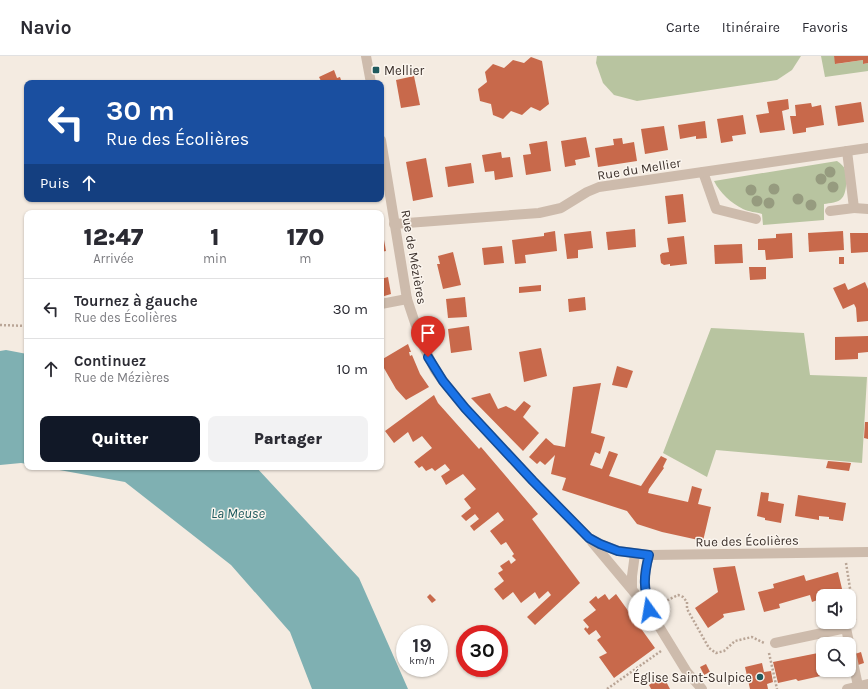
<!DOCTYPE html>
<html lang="fr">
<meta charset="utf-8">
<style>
body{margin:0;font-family:Karla,sans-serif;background:#f2f2f3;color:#2b2b33;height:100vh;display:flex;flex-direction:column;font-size:15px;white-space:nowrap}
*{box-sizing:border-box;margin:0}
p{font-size:13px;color:#7c7c81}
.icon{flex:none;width:22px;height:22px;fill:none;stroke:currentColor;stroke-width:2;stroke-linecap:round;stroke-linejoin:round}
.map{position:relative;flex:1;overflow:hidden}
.details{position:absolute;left:24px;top:154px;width:360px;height:260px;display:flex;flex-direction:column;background:#fff;border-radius:8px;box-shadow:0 1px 3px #0004}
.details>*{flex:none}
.guide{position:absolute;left:24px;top:24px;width:360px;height:122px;border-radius:8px;box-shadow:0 1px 3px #0004;background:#1a4fa0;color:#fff;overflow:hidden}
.buttons{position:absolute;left:816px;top:533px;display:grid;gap:8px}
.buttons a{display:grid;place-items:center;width:40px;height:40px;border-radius:8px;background:#fff;box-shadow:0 1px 3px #0004;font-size:20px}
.speed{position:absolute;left:396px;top:569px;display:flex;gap:8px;font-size:20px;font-weight:700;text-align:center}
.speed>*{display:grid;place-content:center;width:52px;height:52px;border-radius:50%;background:#fff;box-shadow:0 1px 3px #0004;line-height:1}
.speed small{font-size:10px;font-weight:400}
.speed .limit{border:6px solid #d22;background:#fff;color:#111}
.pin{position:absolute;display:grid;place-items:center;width:34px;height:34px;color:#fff;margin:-41px -17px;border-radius:50% 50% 50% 0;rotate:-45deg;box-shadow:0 0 4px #0007}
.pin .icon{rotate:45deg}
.me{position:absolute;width:44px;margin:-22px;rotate:347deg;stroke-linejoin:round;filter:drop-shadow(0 0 3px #0008)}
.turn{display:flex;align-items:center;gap:14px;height:84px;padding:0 16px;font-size:18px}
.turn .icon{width:52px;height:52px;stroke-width:2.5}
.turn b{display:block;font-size:28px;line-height:34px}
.then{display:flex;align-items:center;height:38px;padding:0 16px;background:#0003;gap:8px;font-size:15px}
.eta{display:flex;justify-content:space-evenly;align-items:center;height:68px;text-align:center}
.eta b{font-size:24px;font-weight:800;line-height:28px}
.action{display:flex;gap:8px;margin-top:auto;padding:8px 16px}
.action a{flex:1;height:46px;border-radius:8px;background:#111827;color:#fff;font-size:16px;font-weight:800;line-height:46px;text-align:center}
.action a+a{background:#f2f2f3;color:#2b2b33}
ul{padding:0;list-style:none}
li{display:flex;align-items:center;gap:12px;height:60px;padding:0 16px;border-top:1px solid #e1e1e2}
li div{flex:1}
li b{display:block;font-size:15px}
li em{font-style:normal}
header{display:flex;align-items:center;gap:24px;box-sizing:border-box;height:56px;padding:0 20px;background:#fff;border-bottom:1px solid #e1e1e2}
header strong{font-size:19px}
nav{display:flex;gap:22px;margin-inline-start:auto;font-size:14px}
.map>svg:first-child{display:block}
.green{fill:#b8c4a0}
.water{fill:#7fb0b2}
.building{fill:#c8694b}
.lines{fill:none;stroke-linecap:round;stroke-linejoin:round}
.path{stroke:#b9a596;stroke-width:2.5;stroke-dasharray:2 2;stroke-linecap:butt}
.minor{stroke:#cdbbac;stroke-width:10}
.tree{fill:#969b7f}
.route-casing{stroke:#114b97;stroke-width:10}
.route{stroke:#1a73e8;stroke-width:7}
.poi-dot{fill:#1f5a5e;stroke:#fbf5ee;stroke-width:1.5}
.labels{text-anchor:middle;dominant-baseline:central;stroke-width:3;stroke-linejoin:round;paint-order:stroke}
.poi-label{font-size:13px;fill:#3b302b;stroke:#fbf5ee;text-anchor:start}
.street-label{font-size:13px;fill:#3b302b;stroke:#fbf5ee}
.water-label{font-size:14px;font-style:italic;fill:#1f5a5e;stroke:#fbf5ee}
</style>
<header>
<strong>Navio</strong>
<nav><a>Carte</a><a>Itinéraire</a><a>Favoris</a></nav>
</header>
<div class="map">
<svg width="868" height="633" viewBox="0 0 868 633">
<rect width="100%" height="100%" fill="#f4ebe1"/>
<g class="green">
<polygon points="597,0 801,0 792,14 777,24 637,45 614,39 603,27 596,7"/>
<polygon points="821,0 834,0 836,8 863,4 863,8 868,7 868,15 825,21"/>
<path d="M837,105c4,3 7,5 8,9 2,7 2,23 -3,28 -4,5 -12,5 -18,6v16l-61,5 -1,-11c-6,-2 -13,-2 -19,-5 -12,-6 -23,-16 -29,-28z"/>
<polygon points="711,272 804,277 810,319 867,321 862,407 716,394 707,421 663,397"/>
</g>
<g class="water">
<polygon points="6,294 27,298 27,408 21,407 0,409 0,295"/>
<polygon points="43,411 256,411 359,522 408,633 312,633 290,576 231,509 125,426"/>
</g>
<g class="building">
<polygon points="834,0 868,0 868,7 863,8 863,4 835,8"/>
<polygon points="531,1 542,5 549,48 540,55 531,51 522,59 511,55 503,63 493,59 491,48 480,45 478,33 487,26 485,16 493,8 504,12 513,4 524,7"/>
<polygon points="334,14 337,22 340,21 342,27 322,27 319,21"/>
<polygon points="414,20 420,49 401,52 396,24"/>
<polygon points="788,43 789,53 782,55 785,74 760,77 756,59 769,57 767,46"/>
<polygon points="861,46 864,66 838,70 835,50"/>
<polygon points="811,47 812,51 821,49 824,69 806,72 806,76 793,78 790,60 796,60 795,49"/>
<polygon points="743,59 746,78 732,80 733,85 721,87 717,63"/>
<polygon points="705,65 707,82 696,83 696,80 680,83 678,69"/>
<polygon points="664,70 668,94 645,98 641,73"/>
<polygon points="586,81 590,101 575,104 576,109 565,111 561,85"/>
<polygon points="622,82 623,88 634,86 637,105 598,111 595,92 614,89 613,83"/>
<polygon points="547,85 551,115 526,119 523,99 531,98 529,88"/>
<polygon points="501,96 502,102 510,101 513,121 495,124 494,115 485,116 482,99"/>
<polygon points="426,102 433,141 413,145 406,106"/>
<polygon points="471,107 474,127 448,131 445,111"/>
<polygon points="683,138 686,166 668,168 665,140"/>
<polygon points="381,167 386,195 381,196"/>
<polygon points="635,173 636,191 608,194 606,176"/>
<polygon points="555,175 557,195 525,199 526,207 515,208 512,184 544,180 544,177"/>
<polygon points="591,175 593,192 578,194 578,202 567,203 564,178"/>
<polygon points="843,175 844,194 809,196 808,177"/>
<polygon points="792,177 793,202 766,204 765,194 758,194 758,183 776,182 776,178"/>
<polygon points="850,177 868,177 868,196 851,197"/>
<polygon points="684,180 687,208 670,210 670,208 664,209 661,207 660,199 662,197 669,196 667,182"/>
<polygon points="742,188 743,207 715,208 714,189"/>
<polygon points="502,190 504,207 484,209 482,192"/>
<polygon points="453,196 461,229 443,233 437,208 440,208 438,200"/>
<rect x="839" y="201" width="5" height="7"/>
<polygon points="749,211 766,211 766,223 750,224"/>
<polygon points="388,221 391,238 381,241 381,223"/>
<polygon points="865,226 868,233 868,265 857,266 856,252 854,248 843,253 833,232 845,227 848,234"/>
<polygon points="541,229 541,235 519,237 519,231"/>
<polygon points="465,241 467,261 448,262 446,243"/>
<polygon points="585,241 586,254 569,256 568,243"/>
<polygon points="469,270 472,294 451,297 448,273"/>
<polygon points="868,280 868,296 858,297 858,303 835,304 835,281"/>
<polygon points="408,288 411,296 409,296 410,300 412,299 420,318 429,331 406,344 396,333 381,307 381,304"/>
<polygon points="541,292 547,320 524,326 519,296"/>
<polygon points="617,310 633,315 627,332 612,329"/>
<polygon points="601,327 591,377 605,381 600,398 595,396 590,409 602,413 609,395 618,398 609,420 641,430 661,400 667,403 663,411 664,412 649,433 648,437 688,446 692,430 702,433 698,448 711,451 703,485 662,476 637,468 627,455 562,434 566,422 551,418 555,399 545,409 540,405 537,408 529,401 546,382 554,389 565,391 573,331"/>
<polygon points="490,337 498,353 506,350 515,355 524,345 531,350 523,361 539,377 523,395 471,342"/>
<polygon points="434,339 438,347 479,393 481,391 538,458 532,463 580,527 535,569 527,561 551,539 548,535 539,543 535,536 521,547 513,536 503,544 494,533 504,525 498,517 503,514 500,510 509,504 511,508 516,504 512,500 514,498 506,486 501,489 490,475 504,464 498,456 474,475 470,470 479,463 475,458 466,465 461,460 471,452 464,443 476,433 463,418 446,429 441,420 450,414 445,408 435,415 432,412 426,415 422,410 419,412 414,406 432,392 422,380 413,386 408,376 394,387 385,375"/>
<polygon points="865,366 868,366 868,383 864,382"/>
<polygon points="828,405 851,407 849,415 826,412"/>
<polygon points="761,436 769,437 768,445 784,448 781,467 765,464 765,462 757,460"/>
<polygon points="798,439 846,447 843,465 829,463 829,461 819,460 819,464 795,460"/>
<polygon points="735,510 745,554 723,558 724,561 708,572 695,552 718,536 713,512"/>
<polygon points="838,516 843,537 832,540 823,540 823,542 812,546 810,539 779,548 780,552 764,556 758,536 774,532 773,528 804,519 806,525"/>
<polygon points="430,538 436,544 432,547 427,541"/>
<polygon points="605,538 609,544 616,538 655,592 614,622 599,601 607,597 597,584 601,581 596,574 589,579 584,573 586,571 587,573 589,571 583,564 596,554 589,546 596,540 598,543"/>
<polygon points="823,596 823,614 838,615 824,618 825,619 798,625 796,623 778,627 773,606"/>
<polygon points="861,596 864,607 858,609 855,598"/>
<polygon points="762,607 764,616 771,615 773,626 767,628 768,633 750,633 745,611"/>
<polygon points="706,608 710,616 704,619 700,611"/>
<polygon points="663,620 670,633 651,633 649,629"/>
</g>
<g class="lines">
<g class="path">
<polyline points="0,269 27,270"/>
<polyline points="846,507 855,564"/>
<polyline points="660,548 678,539 683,541 687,546 687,553 709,592 716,597 724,595 735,585 752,581 764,587"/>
<polyline points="769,597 777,633"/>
<polyline points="607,633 661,595"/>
</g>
<g class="minor">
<polyline points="366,0 371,27"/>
<polyline points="381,84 407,243 421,285 435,314 443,325 465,352 533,425 589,482 600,488 618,495 649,499 868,496"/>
<polyline points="703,116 716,153 756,163"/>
<polyline points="854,152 868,153"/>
<polyline points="830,155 854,152 847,95"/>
<polyline points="394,168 539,157 561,152 587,136 599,131 868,92"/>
<polyline points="381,248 407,243"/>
<polyline points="592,486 649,554 687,616 702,633"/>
<polyline points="632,532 632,520 635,498"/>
<path d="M649,552c-5,-21 -6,-32 0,-53"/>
<polyline points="775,587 846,572 858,630"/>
<polyline points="847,633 868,628"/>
</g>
</g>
<g class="tree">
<circle cx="830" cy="116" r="5.5"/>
<circle cx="821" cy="123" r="5.5"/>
<circle cx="833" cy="131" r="5.5"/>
<circle cx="774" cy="133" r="5.5"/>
<circle cx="751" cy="134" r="5.5"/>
<circle cx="798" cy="143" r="5.5"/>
<circle cx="757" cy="145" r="5.5"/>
<circle cx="769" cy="147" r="5.5"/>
<circle cx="811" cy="149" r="5.5"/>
</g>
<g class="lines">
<g class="route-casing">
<path id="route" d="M428,301l15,24 22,27 68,73 56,57 11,6 18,7 31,4c-6,23 -5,32 0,55"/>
</g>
<use href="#route" class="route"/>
</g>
<g class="poi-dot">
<rect x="372" y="10" width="8" height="8" rx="2"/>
<circle cx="760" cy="621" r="4"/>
</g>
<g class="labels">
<g class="poi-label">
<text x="384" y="14">Mellier</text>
<text x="752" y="621" text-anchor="end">Église Saint-Sulpice</text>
</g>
<g class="street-label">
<text transform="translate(639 113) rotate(-9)">Rue du Mellier</text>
<text transform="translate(414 201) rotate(80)">Rue de Mézières</text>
<text transform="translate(747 485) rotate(-1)">Rue des Écolières</text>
</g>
<g class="water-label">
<text x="238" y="457">La Meuse</text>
</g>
</g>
</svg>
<div class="buttons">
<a><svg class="icon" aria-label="sound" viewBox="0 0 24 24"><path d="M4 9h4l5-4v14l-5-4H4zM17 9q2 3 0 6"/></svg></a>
<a><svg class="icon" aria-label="search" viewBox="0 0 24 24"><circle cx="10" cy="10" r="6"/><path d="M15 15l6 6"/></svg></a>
</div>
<div class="speed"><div>19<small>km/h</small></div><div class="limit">30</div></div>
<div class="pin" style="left:428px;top:301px;background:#d93025"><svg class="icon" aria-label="arrive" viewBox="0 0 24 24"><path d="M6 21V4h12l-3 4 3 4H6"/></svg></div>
<svg class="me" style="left:649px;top:554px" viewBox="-20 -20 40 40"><circle r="19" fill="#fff"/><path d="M0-13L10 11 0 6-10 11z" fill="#1a73e8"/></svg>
<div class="guide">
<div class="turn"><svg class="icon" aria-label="left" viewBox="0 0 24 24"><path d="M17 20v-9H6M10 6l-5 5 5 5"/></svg><div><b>30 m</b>Rue des Écolières</div></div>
<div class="then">Puis<svg class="icon" aria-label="ahead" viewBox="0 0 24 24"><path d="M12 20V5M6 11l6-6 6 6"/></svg></div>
</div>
<section class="details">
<div class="eta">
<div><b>12:47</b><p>Arrivée</p></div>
<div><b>1</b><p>min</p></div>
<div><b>170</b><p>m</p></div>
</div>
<ul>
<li><svg class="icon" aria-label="left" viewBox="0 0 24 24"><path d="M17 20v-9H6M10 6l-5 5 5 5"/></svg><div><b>Tournez à gauche</b><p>Rue des Écolières</p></div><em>30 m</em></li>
<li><svg class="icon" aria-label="ahead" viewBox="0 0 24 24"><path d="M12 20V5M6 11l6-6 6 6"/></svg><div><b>Continuez</b><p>Rue de Mézières</p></div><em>10 m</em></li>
</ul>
<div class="action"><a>Quitter</a><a>Partager</a></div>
</section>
</div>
